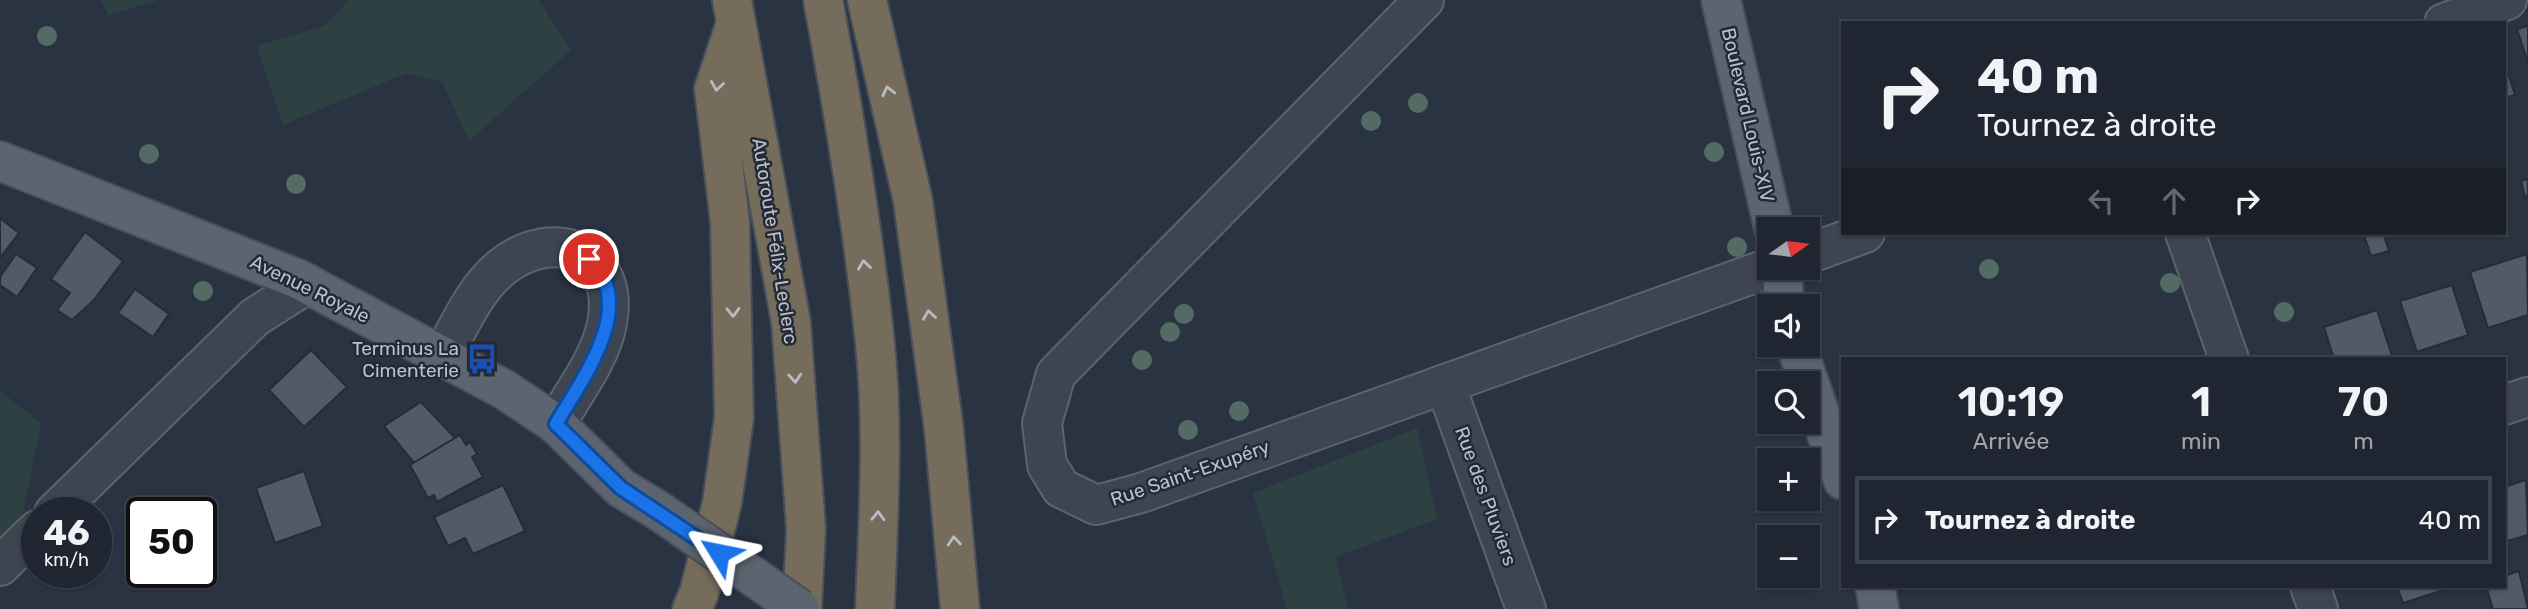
<!DOCTYPE html>
<html lang="fr">
<meta charset="utf-8">
<style>
body{margin:0;font-family:Rubik,sans-serif;background:#2d323d;color:#f1f3f6;height:100vh;display:flex;flex-direction:column;font-size:26px;white-space:nowrap}
*{box-sizing:border-box;margin:0}
p{font-size:23px;color:#a2a5ab}
.icon{flex:none;width:38px;height:38px;fill:none;stroke:currentColor;stroke-width:2;stroke-linecap:round;stroke-linejoin:round}
.map{position:relative;flex:1;overflow:hidden}
.panel{position:absolute;left:1841px;top:357px;width:665px;height:231px;display:flex;flex-direction:column;background:#202631;border-radius:0px;box-shadow:0 2px 5px #0004,0 0 0 2px #3d434d}
.panel>*{flex:none}
.banner{position:absolute;left:1841px;top:21px;width:665px;height:214px;border-radius:0px;box-shadow:0 2px 5px #0004,0 0 0 2px #3d434d;background:#202631;color:#f1f3f6;overflow:hidden}
.needle{width:46px;rotate:76deg}
.buttons{position:absolute;left:1757px;top:217px;display:grid;gap:14px}
.buttons a{display:grid;place-items:center;width:63px;height:63px;border-radius:0px;background:#202631;box-shadow:0 2px 5px #0004,0 0 0 2px #3d434d;font-size:35px}
.speed{position:absolute;left:21px;top:497px;display:flex;gap:14px;font-size:35px;font-weight:700;text-align:center}
.speed>*{display:grid;place-content:center;width:91px;height:91px;border-radius:50%;background:#202631;box-shadow:0 2px 5px #0004,0 0 0 2px #3d434d;line-height:1}
.speed small{font-size:18px;font-weight:400}
.speed .limit{border:4px solid #111;border-radius:10px;background:#fff;color:#111}
.pin{position:absolute;display:grid;place-items:center;width:60px;height:60px;color:#fff;margin:-30px;border:4px solid #fff;border-radius:50%;box-shadow:0 2px 7px #0007}
.me{position:absolute;width:77px;margin:-38px;rotate:305deg;stroke-linejoin:round;filter:drop-shadow(0 0 5px #0008)}
.turn{display:flex;align-items:center;gap:24px;height:147px;padding:0 21px;font-size:32px}
.turn .icon{width:91px;height:91px;stroke-width:2.5}
.turn b{display:block;font-size:49px;line-height:60px}
.lanes{display:flex;align-items:center;height:66px;padding:0 21px;background:#0003;justify-content:center;gap:35px;direction:ltr}
.lanes .off{opacity:.35}
.eta{display:flex;justify-content:space-evenly;align-items:center;height:119px;text-align:center}
.eta b{font-size:42px;font-weight:600;line-height:49px}
ul{padding:0;list-style:none}
li{display:flex;align-items:center;gap:21px;height:88px;margin:0 14px 10px;padding:0 7px;border:4px solid #3d434d;border-radius:0px}
li div{flex:1}
li b{display:block;font-size:26px}
li em{font-style:normal}
.map>svg:first-child{display:block}
.green{fill:#2d4143}
.building{fill:#515a69;stroke:#252c38;stroke-width:2}
.lines{fill:none;stroke-linecap:round;stroke-linejoin:round}
.minor-casing{stroke:#5c636e;stroke-width:42}
.major-casing{stroke:#484e5a;stroke-width:42}
.highway-casing{stroke:#49505b;stroke-width:42}
.minor{stroke:#3e4551;stroke-width:38}
.major{stroke:#5c6470;stroke-width:38}
.highway{stroke:#766c5c;stroke-width:38}
.major-bridge-casing{stroke:#484e5a;stroke-width:42;stroke-linecap:butt}
.major-bridge{stroke:#5c6470;stroke-width:38}
.tree{fill:#536b63}
.oneway{stroke:#b8bdc5}
.route-casing{stroke:#114b97;stroke-width:18}
.route{stroke:#1a73e8;stroke-width:12}
.labels{text-anchor:middle;dominant-baseline:central;stroke-width:5;stroke-linejoin:round;paint-order:stroke}
.street-label{font-size:19px;fill:#bbc1cb;stroke:#232a36}
.poi-label{font-size:19px;fill:#bbc1cb;stroke:#232a36;text-anchor:end}
</style>
<div class="map">
<svg width="2528" height="609" viewBox="0 0 2528 609">
<rect width="100%" height="100%" fill="#2a3341"/>
<g class="green">
<polygon points="100,0 159,0 109,15"/>
<polygon points="349,0 539,0 571,50 469,141 442,82 407,73 283,125 257,46 324,26"/>
<polygon points="0,391 41,423 22,518 0,541"/>
<polygon points="1417,428 1437,519 1336,557 1348,609 1287,609 1253,493"/>
</g>
<g class="building">
<polygon points="2528,26 2528,63 2517,29"/>
<polygon points="2504,60 2515,95 2504,98"/>
<polygon points="2528,179 2528,196 2525,197 2521,181"/>
<polygon points="0,218 19,233 0,258"/>
<polygon points="85,232 123,261 93,301 72,320 57,310 70,293 51,279"/>
<polygon points="2373,233 2383,233 2389,251 2371,256 2364,235"/>
<polygon points="16,254 37,268 17,297 0,285 0,277"/>
<polygon points="2527,254 2528,315 2488,328 2470,272"/>
<polygon points="2452,285 2468,335 2417,352 2400,301"/>
<polygon points="135,289 169,314 153,337 118,313"/>
<polygon points="2377,310 2393,359 2334,359 2324,327"/>
<polygon points="311,350 347,387 304,427 269,390"/>
<polygon points="421,402 455,438 414,463 384,426"/>
<polygon points="460,435 466,445 470,442 477,454 472,457 483,477 437,502 434,495 428,498 410,465"/>
<polygon points="304,471 323,526 275,543 256,488"/>
<polygon points="2526,480 2528,535 2504,542 2504,487"/>
<polygon points="503,485 525,531 473,554 465,538 448,546 434,517"/>
<polygon points="2519,571 2528,609 2493,609 2486,586 2504,586 2504,576"/>
<polygon points="2397,586 2456,586 2403,603"/>
</g>
<g class="lines">
<g class="minor-casing">
<g id="minor">
<polyline points="1424,0 1056,374 1042,423 1047,465 1061,488 1096,505 1141,493 1769,268"/>
<polyline points="2444,23 2507,0"/>
<polyline points="2185,233 2229,359"/>
<polyline points="1808,254 1865,233"/>
<path d="M442,357c17,-30 32,-67 59,-89 52,-43 120,-16 106,55 -6,35 -34,70 -51,101"/>
<polyline points="1445,384 1526,609"/>
<polyline points="2504,405 2528,397"/>
<polyline points="54,513 255,317 307,284"/>
<polyline points="0,566 37,530"/>
<polyline points="2310,586 2318,609"/>
</g>
</g>
<g class="major-casing">
<g id="major">
<polyline points="1721,0 1774,229"/>
<polyline points="0,161 298,279 505,390 556,424 621,488 659,511"/>
<polyline points="1782,268 1784,306"/>
<polyline points="1796,345 1843,480"/>
<polyline points="1875,586 1879,609"/>
</g>
</g>
<g class="highway-casing">
<g id="highway">
<polyline points="732,0 791,322 806,529 802,609"/>
<path d="M823,0c21,113 40,228 52,343 9,88 3,178 0,266"/>
<polyline points="867,0 913,201 944,430 960,609"/>
<polyline points="692,609 699,593 722,503 734,418 730,222 714,89 735,26"/>
</g>
</g>
<use href="#minor" class="minor"/>
<use href="#major" class="major"/>
<use href="#highway" class="highway"/>
<g class="major-bridge-casing">
<polyline id="major-bridge" points="659,511 800,609"/>
</g>
<use href="#major-bridge" class="major-bridge"/>
</g>
<g class="tree">
<circle cx="47" cy="36" r="10"/>
<circle cx="1418" cy="103" r="10"/>
<circle cx="1371" cy="121" r="10"/>
<circle cx="1714" cy="152" r="10"/>
<circle cx="149" cy="154" r="10"/>
<circle cx="296" cy="184" r="10"/>
<circle cx="1737" cy="247" r="10"/>
<circle cx="1989" cy="269" r="10"/>
<circle cx="2170" cy="283" r="10"/>
<circle cx="203" cy="291" r="10"/>
<circle cx="2284" cy="312" r="10"/>
<circle cx="1184" cy="314" r="10"/>
<circle cx="1170" cy="332" r="10"/>
<circle cx="1142" cy="360" r="10"/>
<circle cx="1239" cy="411" r="10"/>
<circle cx="1188" cy="430" r="10"/>
</g>
<defs><path id="oneway-chevron" d="M-2-3.5L2.5 0L-2 3.5" fill="none" stroke-width="1.6" stroke-linecap="round" stroke-linejoin="round" transform="scale(1.75)"/></defs>
<g class="oneway">
<use href="#oneway-chevron" transform="translate(717 86) rotate(99)"/>
<use href="#oneway-chevron" transform="translate(888 91) rotate(-103)"/>
<use href="#oneway-chevron" transform="translate(864 265) rotate(-98)"/>
<use href="#oneway-chevron" transform="translate(733 312) rotate(89)"/>
<use href="#oneway-chevron" transform="translate(929 315) rotate(-98)"/>
<use href="#oneway-chevron" transform="translate(795 378) rotate(86)"/>
<use href="#oneway-chevron" transform="translate(878 516) rotate(-88)"/>
<use href="#oneway-chevron" transform="translate(954 541) rotate(-95)"/>
</g>
<g class="lines">
<g class="route-casing">
<path id="route" d="M589,259c51,46 -8,121 -33,165l65,64 98,65"/>
</g>
<use href="#route" class="route"/>
</g>
<defs>
<g id="bus-bare" transform="scale(2.415)"><path d="M-5-6H5V4H4V6H2V4H-2V6H-4V4H-5ZM-3.5-4V0h7V-4ZM-3.5 1.2v1.5H-2V1.2ZM2 1.2v1.5H3.5V1.2Z" fill="#1a4fb4" stroke="#232a36" stroke-width="2.5" paint-order="stroke"/></g>
</defs>
<g fill-rule="evenodd">
<use href="#bus-bare" x="482" y="359"/>
</g>
<g class="labels">
<g class="street-label">
<text transform="translate(1748 115) rotate(77)">Boulevard Louis-XIV</text>
<text transform="translate(775 241) rotate(81)">Autoroute Félix-Leclerc</text>
<text transform="translate(310 289) rotate(26)">Avenue Royale</text>
<text transform="translate(1190 473) rotate(-19)">Rue Saint-Exupéry</text>
<text transform="translate(1486 496) rotate(70)">Rue des Pluviers</text>
</g>
<g class="poi-label">
<text x="459" y="348">Terminus La<tspan x="459" dy="22">Cimenterie</tspan></text>
</g>
</g>
</svg>
<div class="buttons">
<a><svg class="needle" viewBox="-14 -14 28 28"><path d="M0-13l5 13h-10z" fill="#e53935"/><path d="M0 13l5-13h-10z" fill="#a2a5ab"/></svg></a>
<a><svg class="icon" aria-label="sound" viewBox="0 0 24 24"><path d="M4 9h4l5-4v14l-5-4H4zM17 9q2 3 0 6"/></svg></a>
<a><svg class="icon" aria-label="search" viewBox="0 0 24 24"><circle cx="10" cy="10" r="6"/><path d="M15 15l6 6"/></svg></a>
<a>+</a>
<a>−</a>
</div>
<div class="speed"><div>46<small>km/h</small></div><div class="limit">50</div></div>
<div class="pin" style="left:589px;top:259px;background:#d93025"><svg class="icon" aria-label="arrive" viewBox="0 0 24 24"><path d="M6 21V4h12l-3 4 3 4H6"/></svg></div>
<svg class="me" style="left:719px;top:553px" viewBox="-20 -20 40 40"><path d="M0-17L14 15 0 8-14 15z" fill="#1a73e8" stroke="#fff" stroke-width="4"/></svg>
<div class="banner">
<div class="turn"><svg class="icon" aria-label="right" viewBox="0 0 24 24"><path d="M7 20v-9h11M14 6l5 5-5 5"/></svg><div><b>40 m</b>Tournez à droite</div></div>
<div class="lanes"><svg class="icon off" aria-label="left" viewBox="0 0 24 24"><path d="M17 20v-9H6M10 6l-5 5 5 5"/></svg><svg class="icon off" aria-label="ahead" viewBox="0 0 24 24"><path d="M12 20V5M6 11l6-6 6 6"/></svg><svg class="icon" aria-label="right" viewBox="0 0 24 24"><path d="M7 20v-9h11M14 6l5 5-5 5"/></svg></div>
</div>
<section class="panel">
<div class="eta">
<div><b>10:19</b><p>Arrivée</p></div>
<div><b>1</b><p>min</p></div>
<div><b>70</b><p>m</p></div>
</div>
<ul>
<li><svg class="icon" aria-label="right" viewBox="0 0 24 24"><path d="M7 20v-9h11M14 6l5 5-5 5"/></svg><div><b>Tournez à droite</b></div><em>40 m</em></li>
</ul>
</section>
</div>
